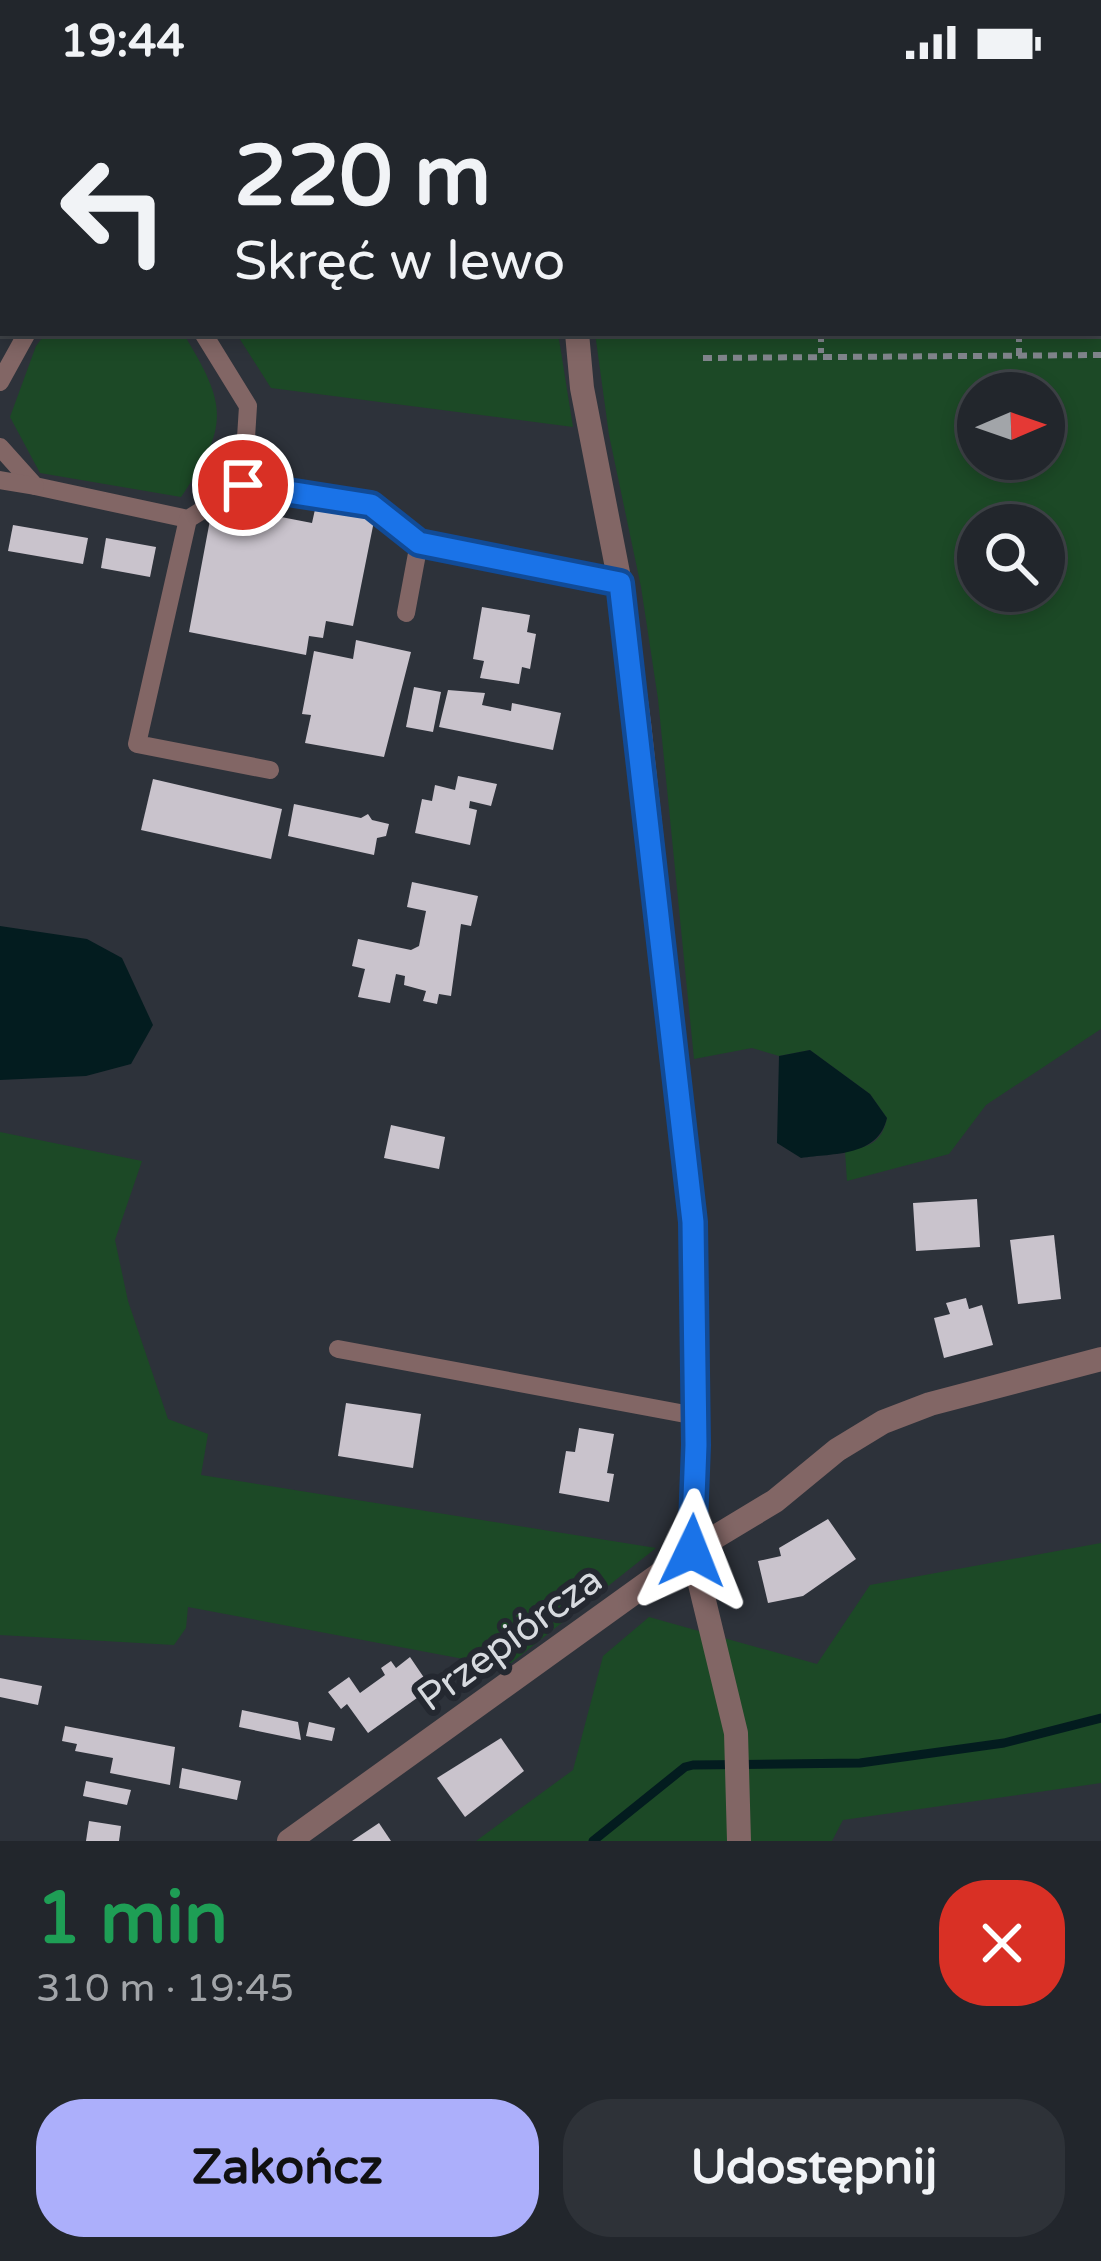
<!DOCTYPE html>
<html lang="pl">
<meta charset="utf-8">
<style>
body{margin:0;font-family:"Varela Round",sans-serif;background:#2e3238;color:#f1f3f6;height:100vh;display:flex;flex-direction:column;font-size:45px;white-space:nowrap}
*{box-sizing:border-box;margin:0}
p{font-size:39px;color:#a2a5a9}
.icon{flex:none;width:66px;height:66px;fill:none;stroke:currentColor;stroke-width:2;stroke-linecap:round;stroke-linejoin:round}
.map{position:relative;height:1757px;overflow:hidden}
.sheet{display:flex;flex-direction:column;background:#22262c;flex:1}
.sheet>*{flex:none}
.hud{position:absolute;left:0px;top:0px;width:1101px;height:252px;box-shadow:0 6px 18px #0003,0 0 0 3px #3f4348;background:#22262c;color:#f1f3f6;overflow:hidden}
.needle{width:78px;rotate:88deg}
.fabs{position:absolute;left:957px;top:288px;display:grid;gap:24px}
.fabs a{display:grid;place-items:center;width:108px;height:108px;border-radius:50%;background:#22262c;box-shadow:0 6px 18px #0003,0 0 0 3px #3f4348;font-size:60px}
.pin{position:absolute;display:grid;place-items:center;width:102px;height:102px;color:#fff;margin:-51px;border:6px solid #fff;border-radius:50%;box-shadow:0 3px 12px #0007}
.me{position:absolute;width:132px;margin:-66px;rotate:2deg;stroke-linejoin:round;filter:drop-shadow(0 0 9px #0008)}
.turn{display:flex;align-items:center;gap:42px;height:252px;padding:0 36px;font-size:54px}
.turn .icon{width:156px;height:156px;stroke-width:2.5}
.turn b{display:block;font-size:84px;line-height:102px}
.round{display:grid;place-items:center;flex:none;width:126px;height:126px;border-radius:48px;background:#2e3238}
.overview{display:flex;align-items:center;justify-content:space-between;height:204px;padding:0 36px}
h1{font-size:72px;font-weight:700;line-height:90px;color:#1e9e55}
.button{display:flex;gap:24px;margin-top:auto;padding:24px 36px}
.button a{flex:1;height:138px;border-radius:48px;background:#acaffb;color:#111;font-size:48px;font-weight:700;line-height:138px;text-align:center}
.button a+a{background:#2e3238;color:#f1f3f6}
.status{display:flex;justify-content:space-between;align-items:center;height:84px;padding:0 60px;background:#22262c;direction:ltr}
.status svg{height:33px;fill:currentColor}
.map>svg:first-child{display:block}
.green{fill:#1c4926;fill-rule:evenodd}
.water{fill:#031c1f}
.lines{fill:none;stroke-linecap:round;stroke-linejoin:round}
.stream{stroke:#031c1f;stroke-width:9}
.building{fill:#c9c3cc}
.path{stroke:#81858c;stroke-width:6;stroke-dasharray:9 6;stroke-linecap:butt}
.lane{stroke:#826665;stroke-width:18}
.street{stroke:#826665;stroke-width:24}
.route-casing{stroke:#114b97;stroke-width:30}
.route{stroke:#1a73e8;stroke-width:21}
.labels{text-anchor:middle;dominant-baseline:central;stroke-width:12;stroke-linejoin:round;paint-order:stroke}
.street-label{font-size:39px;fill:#d7dadf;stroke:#242830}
</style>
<div class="status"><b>19:44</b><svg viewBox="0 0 49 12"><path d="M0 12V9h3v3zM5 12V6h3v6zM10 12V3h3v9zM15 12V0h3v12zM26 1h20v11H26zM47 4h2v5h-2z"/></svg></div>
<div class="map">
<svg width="1101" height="1757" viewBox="0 0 1101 1757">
<rect width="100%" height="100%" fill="#2d323a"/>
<g class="green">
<polygon points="0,0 582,0 3,3 3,33"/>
<path d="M599,0h502v945l-115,76 -37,49 -102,27 -2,-30c24,-4 37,-8 42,-33l-17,-24 -60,-44 -31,6 -27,-8 -58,11 -36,-360 -17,-112 -32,-152 -14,-102h503v-246zM978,309h66v66h-66zM978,441h66v66h-66z"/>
<path d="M46,249h137c44,72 47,92 -2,164l-141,-24 -30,-56 26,-71z"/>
<polygon points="236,249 558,249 573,343 271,304"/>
<polygon points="0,1048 142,1077 115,1156 128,1217 168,1335 208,1350 201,1391 656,1464 506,1583 188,1523 186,1544 174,1561 0,1551"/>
<polygon points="1101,1459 1101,1699 843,1736 832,1757 476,1757 573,1686 603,1572 649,1533 817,1580 870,1501"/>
</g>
<g class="water">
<polygon points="0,842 87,855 122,874 153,941 131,980 86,992 0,996"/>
<path d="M810,966l60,44 17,24c-9,39 -53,35 -86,40l-24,-15 2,-87z"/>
</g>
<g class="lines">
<polyline class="stream" points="593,1757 685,1683 693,1681 860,1679 1004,1659 1101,1634"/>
</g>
<g class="building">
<polygon points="316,421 375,432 353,542 326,537 323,554 309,552 306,571 189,548 210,436 242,442 245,426 312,439"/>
<polygon points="13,441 88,454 83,480 8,467"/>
<polygon points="106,454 156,463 150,493 101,484"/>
<polygon points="482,523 530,531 527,548 536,550 530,585 522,583 519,600 480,594 484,577 473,575"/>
<polygon points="356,556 411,568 384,673 305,659 311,631 302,630 314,567 353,575"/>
<polygon points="414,603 441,608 433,648 406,643"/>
<polygon points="448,606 485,609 482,621 511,627 512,619 561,629 553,666 439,643"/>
<polygon points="458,692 497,700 491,722 470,717 469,724 477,726 470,761 415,749 422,715 432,717 435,701 455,706"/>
<polygon points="153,695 282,725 271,775 141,746"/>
<polygon points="294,720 361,734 368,730 372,736 389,740 386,752 377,754 374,771 288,752"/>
<polygon points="412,798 478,812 471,842 461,840 451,912 439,910 437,920 423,917 426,907 404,901 405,892 396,890 390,919 358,913 365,885 352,882 358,855 411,866 419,862 426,827 407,823"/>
<polygon points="391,1041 445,1053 439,1085 384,1074"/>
<polygon points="977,1115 980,1163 916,1167 913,1119"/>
<polygon points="1054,1151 1061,1215 1018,1220 1010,1156"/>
<polygon points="966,1214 969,1225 982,1221 993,1261 944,1274 934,1234 950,1230 946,1219"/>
<polygon points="346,1319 421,1330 413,1384 338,1372"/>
<polygon points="579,1344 614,1350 607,1389 614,1390 609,1418 559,1409 566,1367 575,1368"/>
<polygon points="828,1435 856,1475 803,1512 768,1519 758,1477 781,1472 779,1464"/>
<polygon points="410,1573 431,1604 368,1649 347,1620 341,1625 328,1608 349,1593 360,1609 385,1591 381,1584 391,1577 396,1584"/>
<polygon points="0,1594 42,1602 38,1621 0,1613"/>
<polygon points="242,1626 298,1638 301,1656 239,1643"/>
<polygon points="309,1638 335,1644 332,1657 306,1652"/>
<polygon points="65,1642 175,1663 170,1701 110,1689 113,1674 75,1667 77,1660 62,1657"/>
<polygon points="501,1654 524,1687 465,1733 437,1694"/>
<polygon points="182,1684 241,1697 237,1716 179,1704"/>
<polygon points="86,1697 131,1706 127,1721 83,1712"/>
<polygon points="89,1737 121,1742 119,1757 86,1757"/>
<polygon points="379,1739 391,1757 352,1757"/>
</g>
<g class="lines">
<g class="path">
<polyline points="820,0 820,3"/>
<polyline points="1019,0 1019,3"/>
<polyline points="821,249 821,269"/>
<polyline points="1019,249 1019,272"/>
<polyline points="703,274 1101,271"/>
</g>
<g class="lane">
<polyline points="0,47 3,47"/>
<polyline points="0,132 3,132"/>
<polyline points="203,249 248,322 243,401 371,421 419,459"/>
<polyline points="0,298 27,249"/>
<polyline points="0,363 35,402 188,435 243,401"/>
<polyline points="0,396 35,402"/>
<polyline points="188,435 137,660 270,686"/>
<polyline points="406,529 419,459 620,499"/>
<polyline points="338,1265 696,1332"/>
</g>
<g class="street">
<polyline points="597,3 599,0"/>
<polyline points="577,249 582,304 620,499 639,639 693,1137 696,1361 692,1467 736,1649 739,1757"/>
<polyline points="289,1757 692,1467 775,1417 837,1366 883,1338 930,1320 1101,1275"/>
</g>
</g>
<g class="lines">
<g class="route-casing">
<polyline id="route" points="243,401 371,421 419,459 620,499 693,1138 696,1361 692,1467"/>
</g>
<use href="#route" class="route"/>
</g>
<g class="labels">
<g class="street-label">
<text transform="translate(510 1555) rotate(-36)">Przepiórcza</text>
</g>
</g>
</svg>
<div class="fabs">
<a><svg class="needle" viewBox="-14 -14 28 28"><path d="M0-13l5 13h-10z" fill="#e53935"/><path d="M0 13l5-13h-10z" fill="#a2a5a9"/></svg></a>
<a><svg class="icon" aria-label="search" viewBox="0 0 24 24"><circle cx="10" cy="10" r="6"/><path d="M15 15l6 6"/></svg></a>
</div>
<div class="pin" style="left:243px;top:401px;background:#d93025"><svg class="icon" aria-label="arrive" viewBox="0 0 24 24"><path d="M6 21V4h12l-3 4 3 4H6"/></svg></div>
<svg class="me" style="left:692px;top:1467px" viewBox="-20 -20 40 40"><path d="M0-17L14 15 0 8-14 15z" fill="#1a73e8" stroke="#fff" stroke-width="4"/></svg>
<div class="hud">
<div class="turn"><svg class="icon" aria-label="left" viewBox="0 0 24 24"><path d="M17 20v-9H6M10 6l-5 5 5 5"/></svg><div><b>220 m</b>Skręć w lewo</div></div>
</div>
</div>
<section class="sheet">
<div class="overview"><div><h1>1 min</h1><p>310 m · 19:45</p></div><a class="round" style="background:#d93025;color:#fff"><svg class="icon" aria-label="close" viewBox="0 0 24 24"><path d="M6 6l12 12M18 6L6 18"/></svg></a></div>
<div class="button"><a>Zakończ</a><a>Udostępnij</a></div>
</section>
